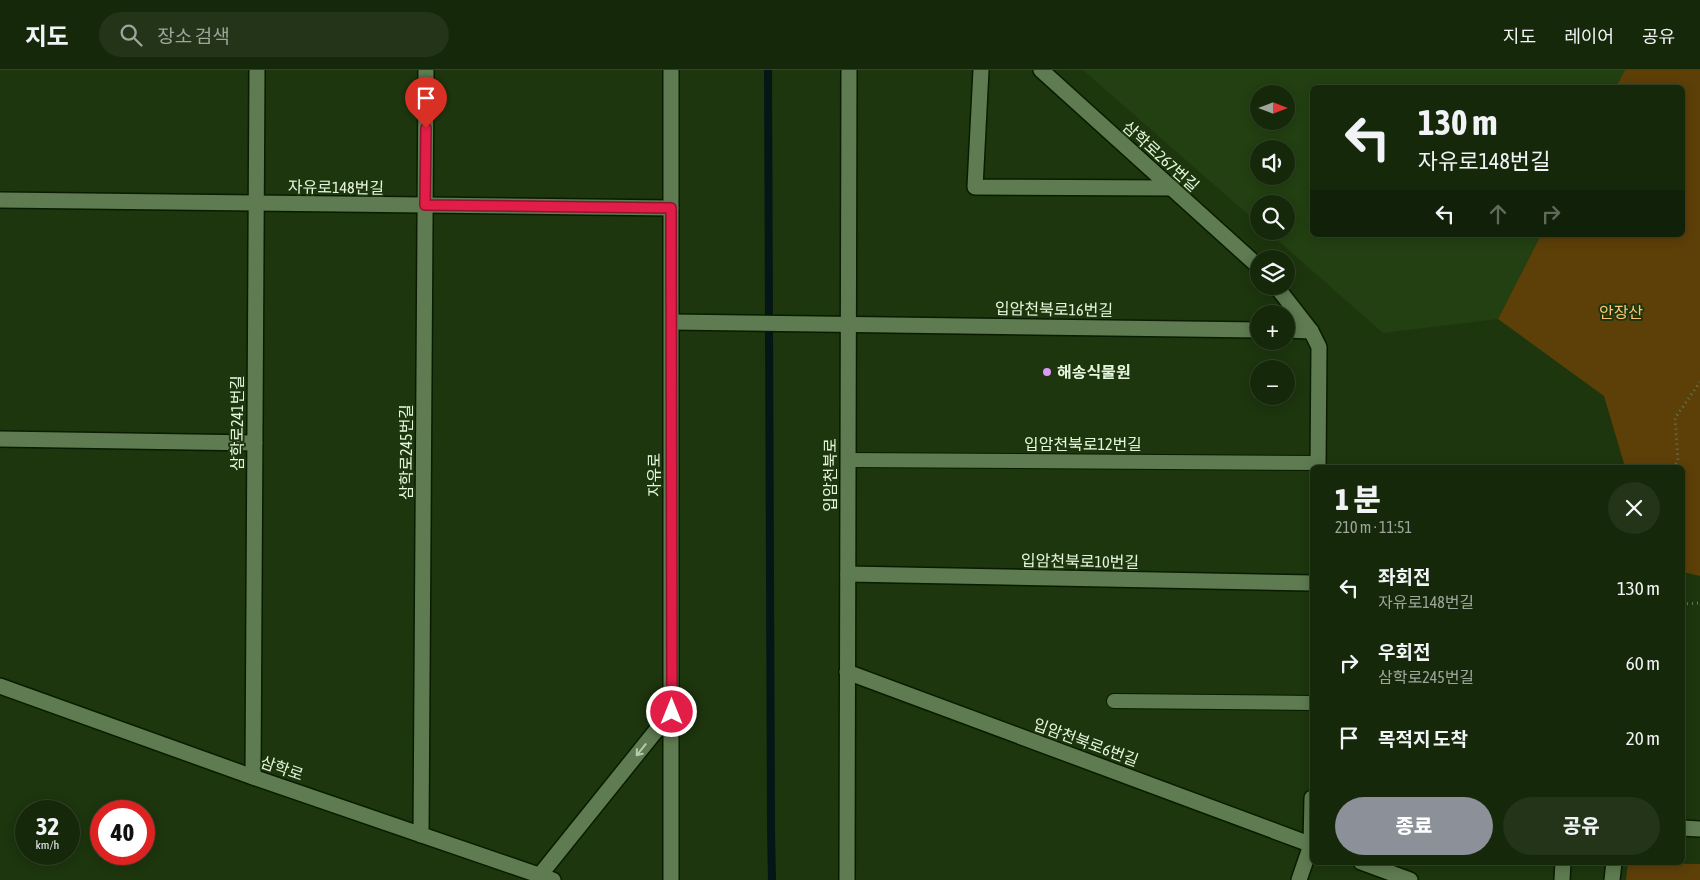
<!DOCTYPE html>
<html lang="ko">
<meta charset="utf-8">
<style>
body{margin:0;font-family:"Asap Condensed","Noto Sans KR",sans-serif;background:#233418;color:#f1f3f6;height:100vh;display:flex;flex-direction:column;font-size:19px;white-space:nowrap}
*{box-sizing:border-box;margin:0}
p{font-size:16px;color:#9ea69c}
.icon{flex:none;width:28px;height:28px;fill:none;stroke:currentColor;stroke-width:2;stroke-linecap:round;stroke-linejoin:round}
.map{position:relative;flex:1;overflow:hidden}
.panel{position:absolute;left:1310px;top:395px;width:375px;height:400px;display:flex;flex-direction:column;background:#16280a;border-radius:8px;box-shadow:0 2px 12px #0003,0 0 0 1px #35442b}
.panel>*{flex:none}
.hud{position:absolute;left:1310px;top:15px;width:375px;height:152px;border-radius:8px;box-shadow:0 2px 12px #0003,0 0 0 1px #35442b;background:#16280a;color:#f1f3f6;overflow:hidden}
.needle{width:32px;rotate:90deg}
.buttons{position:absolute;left:1250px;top:15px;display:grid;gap:10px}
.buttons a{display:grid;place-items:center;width:45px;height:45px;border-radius:50%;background:#16280a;box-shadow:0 2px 12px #0003,0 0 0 1px #35442b;font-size:25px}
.speed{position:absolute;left:15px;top:730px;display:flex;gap:10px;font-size:25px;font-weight:700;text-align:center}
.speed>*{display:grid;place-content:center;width:65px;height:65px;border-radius:50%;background:#16280a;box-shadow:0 2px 12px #0003,0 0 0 1px #35442b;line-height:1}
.speed small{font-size:12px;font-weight:400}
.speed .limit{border:8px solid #d22;background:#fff;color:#111}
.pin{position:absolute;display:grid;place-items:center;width:42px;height:42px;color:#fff;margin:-51px -21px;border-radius:50% 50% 50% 0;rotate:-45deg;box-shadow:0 0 5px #0007}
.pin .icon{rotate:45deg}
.me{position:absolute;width:55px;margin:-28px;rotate:0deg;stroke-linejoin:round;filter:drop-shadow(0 0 4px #0008)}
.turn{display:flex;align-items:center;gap:18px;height:105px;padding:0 25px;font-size:22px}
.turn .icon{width:65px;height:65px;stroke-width:2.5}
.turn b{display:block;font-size:35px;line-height:42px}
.lanes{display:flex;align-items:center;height:48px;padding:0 25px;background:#0003;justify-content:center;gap:25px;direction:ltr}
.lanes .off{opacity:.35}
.round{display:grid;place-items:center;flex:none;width:52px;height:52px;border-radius:26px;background:#233418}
.head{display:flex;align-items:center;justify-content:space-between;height:85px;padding:0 25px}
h1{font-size:30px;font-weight:800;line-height:38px}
.cta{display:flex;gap:10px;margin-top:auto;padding:10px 25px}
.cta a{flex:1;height:58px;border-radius:30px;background:#8c9099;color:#fff;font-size:20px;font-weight:800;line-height:58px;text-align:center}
.cta a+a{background:#233418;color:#f1f3f6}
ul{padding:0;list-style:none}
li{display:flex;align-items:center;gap:15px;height:75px;padding:0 25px}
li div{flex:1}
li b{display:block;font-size:19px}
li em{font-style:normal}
header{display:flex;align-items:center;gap:30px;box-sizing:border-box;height:70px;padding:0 25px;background:#16280a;border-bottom:1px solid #35442b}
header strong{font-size:24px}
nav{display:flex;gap:28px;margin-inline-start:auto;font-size:18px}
.search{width:350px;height:45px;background:#233418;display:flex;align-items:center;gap:12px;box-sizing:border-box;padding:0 18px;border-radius:28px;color:#9ea69c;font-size:19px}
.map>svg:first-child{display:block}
.built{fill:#224011;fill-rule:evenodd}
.green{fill:#5d3f08}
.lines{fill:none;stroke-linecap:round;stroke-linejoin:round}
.stream{stroke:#061616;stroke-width:8}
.lane-casing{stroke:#091c01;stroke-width:16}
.street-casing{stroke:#091c01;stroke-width:18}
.secondary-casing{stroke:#091c01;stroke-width:18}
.path{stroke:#647957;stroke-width:3;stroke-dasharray:1 4;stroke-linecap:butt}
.lane{stroke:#5e7b51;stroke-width:14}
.street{stroke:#5e7b51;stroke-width:15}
.secondary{stroke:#5e7b51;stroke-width:15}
.oneway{stroke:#b6cbad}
.route-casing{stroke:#92132f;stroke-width:12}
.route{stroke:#e11d48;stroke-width:9}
.poi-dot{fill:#db99f5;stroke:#1d360e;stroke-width:2}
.labels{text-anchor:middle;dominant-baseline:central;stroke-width:4;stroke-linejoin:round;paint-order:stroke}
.street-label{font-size:16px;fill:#e6f6de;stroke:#1d360e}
.park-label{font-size:16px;fill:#fcc676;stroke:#1d360e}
.poi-label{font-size:16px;font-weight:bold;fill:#e6f6de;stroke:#1d360e;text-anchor:start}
</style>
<header>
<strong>지도</strong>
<div class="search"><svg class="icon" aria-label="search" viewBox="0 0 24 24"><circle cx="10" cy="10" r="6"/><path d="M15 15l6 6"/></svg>장소 검색</div>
<nav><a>지도</a><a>레이어</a><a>공유</a></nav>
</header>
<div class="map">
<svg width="1700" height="810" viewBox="0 0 1700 810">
<rect width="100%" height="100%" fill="#1d360e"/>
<path class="built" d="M1083,0h542l-9,17 -304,1v147h229l-43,84 -115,14 -116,-102h19v-27h-27v20zM1259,24h27v27h-27zM1259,79h27v27h-27z"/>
<g class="green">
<polygon points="1625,0 1700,0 1700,506 1683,502 1682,398 1625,397 1604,326 1498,249 1541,165 1682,165 1682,18 1616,17"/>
<polygon points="1628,793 1700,794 1700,810 1626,810"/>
</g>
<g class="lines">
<polyline class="stream" points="768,0 771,759 772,810"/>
<g class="lane-casing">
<g id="lane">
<polyline points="848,390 1318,393"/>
<polyline points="1114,631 1312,633"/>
</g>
</g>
<g class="street-casing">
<g id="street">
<polyline points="981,0 975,117 1172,118"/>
<polyline points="1041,0 1259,197"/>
<polyline points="0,130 671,138"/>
<polyline points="1276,216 1311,261 1319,277 1318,398"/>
<polyline points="672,252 1259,260"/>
<polyline points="1286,260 1311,261"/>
<polyline points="0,369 255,373"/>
<polyline points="848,504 1312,513"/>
<polyline points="847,602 1312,775"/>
<polyline points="253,707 257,0"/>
<polyline points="1682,758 1700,759"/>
<polyline points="421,765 426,0"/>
<polyline points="1361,792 1410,810"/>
<polyline points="847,810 849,0"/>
<polyline points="1299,810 1311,775 1312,728"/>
<polyline points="1562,810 1563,792"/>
<polyline points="1612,810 1614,792"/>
</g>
</g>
<g class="secondary-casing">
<g id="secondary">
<polyline points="671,0 671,810"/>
<polyline points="0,616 253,707 553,810"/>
<polyline points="540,805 671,642"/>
</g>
</g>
<g class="path">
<polyline points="1673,398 1678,391 1675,348 1700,312"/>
<polyline points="1682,534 1700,533"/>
</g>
<use href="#lane" class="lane"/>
<use href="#street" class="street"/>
<use href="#secondary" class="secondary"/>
</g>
<defs><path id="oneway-shaft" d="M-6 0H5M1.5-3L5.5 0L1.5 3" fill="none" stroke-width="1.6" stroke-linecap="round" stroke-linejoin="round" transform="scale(1.25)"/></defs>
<use class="oneway" href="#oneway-shaft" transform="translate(641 680) rotate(129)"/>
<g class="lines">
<g class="route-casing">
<polyline id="route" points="426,58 425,135 671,138 672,642"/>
</g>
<use href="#route" class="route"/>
</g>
<circle class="poi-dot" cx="1047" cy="302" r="5"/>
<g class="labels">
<g class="street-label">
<text transform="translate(1161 86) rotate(42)">삼학로267번길</text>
<text transform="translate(336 117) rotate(1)">자유로148번길</text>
<text transform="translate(1054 239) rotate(1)">입암천북로16번길</text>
<text transform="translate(237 353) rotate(-90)">삼학로241번길</text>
<text x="1083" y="374">입암천북로12번길</text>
<text transform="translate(406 382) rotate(-90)">삼학로245번길</text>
<text transform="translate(654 405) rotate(-90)">자유로</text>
<text transform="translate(830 405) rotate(-90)">입암천북로</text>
<text transform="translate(1080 491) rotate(1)">입암천북로10번길</text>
<text transform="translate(1086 672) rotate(20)">입암천북로6번길</text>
<text transform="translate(282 698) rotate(19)">삼학로</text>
</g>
<g class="park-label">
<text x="1621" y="242">안장산</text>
</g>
<g class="poi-label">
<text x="1057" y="302">해송식물원</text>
</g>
</g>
</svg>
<div class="buttons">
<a><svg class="needle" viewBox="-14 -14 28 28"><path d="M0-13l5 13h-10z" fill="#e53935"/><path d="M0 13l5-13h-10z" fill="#9ea69c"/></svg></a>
<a><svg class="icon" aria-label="sound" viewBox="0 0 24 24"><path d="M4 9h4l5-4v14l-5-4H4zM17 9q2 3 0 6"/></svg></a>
<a><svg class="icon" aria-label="search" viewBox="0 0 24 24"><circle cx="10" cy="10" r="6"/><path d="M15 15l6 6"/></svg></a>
<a><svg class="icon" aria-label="layers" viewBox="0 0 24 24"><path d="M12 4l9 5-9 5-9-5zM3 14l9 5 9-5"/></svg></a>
<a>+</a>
<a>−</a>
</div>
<div class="speed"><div>32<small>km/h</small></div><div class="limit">40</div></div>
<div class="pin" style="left:426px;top:58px;background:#d93025"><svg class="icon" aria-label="arrive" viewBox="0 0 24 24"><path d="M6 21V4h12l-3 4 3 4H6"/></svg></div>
<svg class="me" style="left:672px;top:642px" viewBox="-20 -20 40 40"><circle r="17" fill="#e11d48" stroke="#fff" stroke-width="3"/><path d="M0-11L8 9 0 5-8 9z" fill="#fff"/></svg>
<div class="hud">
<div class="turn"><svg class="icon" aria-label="left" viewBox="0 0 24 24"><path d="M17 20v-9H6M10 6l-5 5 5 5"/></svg><div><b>130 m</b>자유로148번길</div></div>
<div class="lanes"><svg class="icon" aria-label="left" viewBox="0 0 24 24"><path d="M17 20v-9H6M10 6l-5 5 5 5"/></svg><svg class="icon off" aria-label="ahead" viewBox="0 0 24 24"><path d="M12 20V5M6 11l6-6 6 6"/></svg><svg class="icon off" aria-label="right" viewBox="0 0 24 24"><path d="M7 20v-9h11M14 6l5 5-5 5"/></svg></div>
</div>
<section class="panel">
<div class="head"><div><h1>1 분</h1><p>210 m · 11:51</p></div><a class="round"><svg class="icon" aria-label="close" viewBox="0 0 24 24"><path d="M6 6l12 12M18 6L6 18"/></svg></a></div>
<ul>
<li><svg class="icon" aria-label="left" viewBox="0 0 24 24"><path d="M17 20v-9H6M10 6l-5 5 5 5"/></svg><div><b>좌회전</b><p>자유로148번길</p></div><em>130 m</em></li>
<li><svg class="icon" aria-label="right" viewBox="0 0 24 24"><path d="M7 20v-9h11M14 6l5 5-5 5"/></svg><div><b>우회전</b><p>삼학로245번길</p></div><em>60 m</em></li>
<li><svg class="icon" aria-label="arrive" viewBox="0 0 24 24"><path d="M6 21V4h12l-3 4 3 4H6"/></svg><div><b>목적지 도착</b></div><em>20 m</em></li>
</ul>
<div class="cta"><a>종료</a><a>공유</a></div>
</section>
</div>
